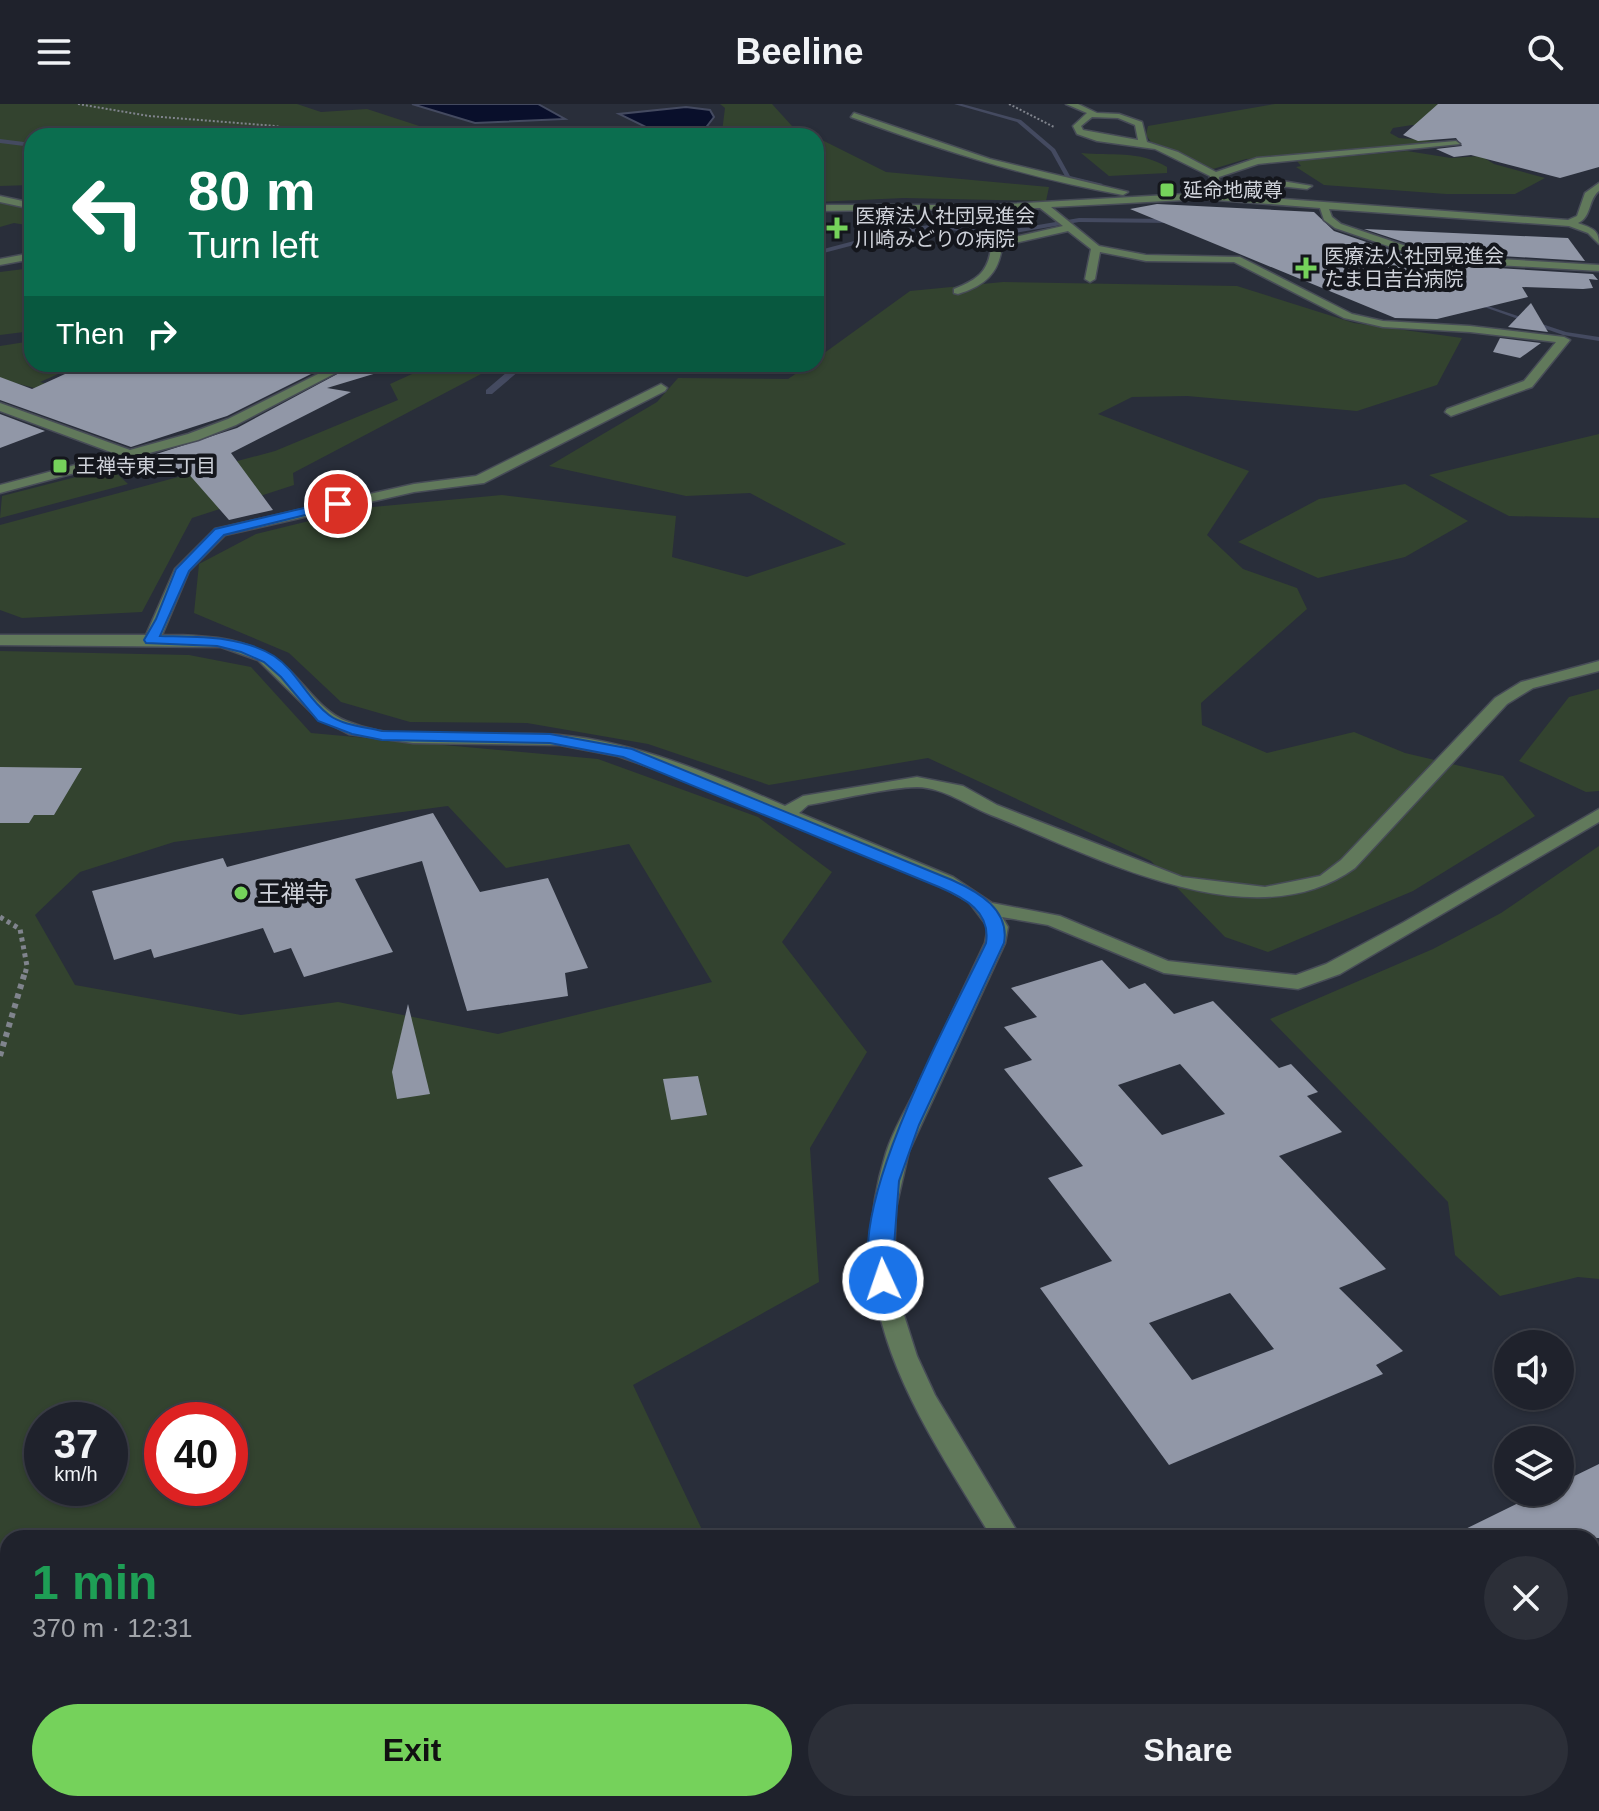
<!DOCTYPE html>
<meta charset="utf-8">
<style>
body{margin:0;font-family:Helvetica,"Noto Sans JP",sans-serif;background:#2c2f38;color:#f1f3f6;height:100vh;display:flex;flex-direction:column;font-size:30px;white-space:nowrap}
*{box-sizing:border-box;margin:0}
p{font-size:26px;color:#a1a4a9}
.icon{flex:none;width:44px;height:44px;fill:none;stroke:currentColor;stroke-width:2;stroke-linecap:round;stroke-linejoin:round}
.map{position:relative;flex:1;overflow:hidden}
.details{position:absolute;left:0px;top:1426px;width:1600px;height:282px;display:flex;flex-direction:column;background:#1f222c;border-radius:24px 24px 0 0;box-shadow:0 2px 6px #0004,0 0 0 2px #3c3f48}
.details>*{flex:none}
.guide{position:absolute;left:24px;top:24px;width:800px;height:244px;border-radius:24px;box-shadow:0 2px 6px #0004,0 0 0 2px #3c3f48;background:#0b6e4f;color:#fff;overflow:hidden}
.controls{position:absolute;left:1494px;top:1226px;display:grid;gap:16px}
.controls a{display:grid;place-items:center;width:80px;height:80px;border-radius:50%;background:#1f222c;box-shadow:0 2px 6px #0004,0 0 0 2px #3c3f48;font-size:40px}
.speed{position:absolute;left:24px;top:1298px;display:flex;gap:16px;font-size:40px;font-weight:700;text-align:center}
.speed>*{display:grid;place-content:center;width:104px;height:104px;border-radius:50%;background:#1f222c;box-shadow:0 2px 6px #0004,0 0 0 2px #3c3f48;line-height:1}
.speed small{font-size:20px;font-weight:400}
.speed .limit{border:12px solid #d22;background:#fff;color:#111}
.pin{position:absolute;display:grid;place-items:center;width:68px;height:68px;color:#fff;margin:-34px;border:4px solid #fff;border-radius:50%;box-shadow:0 2px 8px #0007}
.me{position:absolute;width:88px;margin:-44px;rotate:357deg;stroke-linejoin:round;filter:drop-shadow(0 0 6px #0008)}
.turn{display:flex;align-items:center;gap:28px;height:168px;padding:0 32px;font-size:36px}
.turn .icon{width:104px;height:104px;stroke-width:2.5}
.turn b{display:block;font-size:56px;line-height:68px}
.then{display:flex;align-items:center;height:76px;padding:0 32px;background:#0003;gap:16px;font-size:30px}
.round{display:grid;place-items:center;flex:none;width:84px;height:84px;border-radius:42px;background:#2c2f38}
.headline{display:flex;align-items:center;justify-content:space-between;height:136px;padding:0 32px}
h1{font-size:48px;font-weight:600;line-height:60px;color:#1e9e55}
.cta{display:flex;gap:16px;margin-top:auto;padding:16px 32px}
.cta a{flex:1;height:92px;border-radius:48px;background:#75d25b;color:#111;font-size:32px;font-weight:600;line-height:92px;text-align:center}
.cta a+a{background:#2c2f38;color:#f1f3f6}
header{display:flex;justify-content:space-between;align-items:center;height:104px;padding:0 32px;background:#1f222c;font-size:36px;font-weight:600}
.map>svg:first-child{display:block}
.green{fill:#33432f;fill-rule:evenodd}
.water{fill:#090f2b;stroke:#444a60;stroke-width:2}
.lines{fill:none;stroke-linecap:round;stroke-linejoin:round}
.stream{fill:#444a60;fill-rule:evenodd}
.building{fill:#9197a7;fill-rule:evenodd}
.minor-casing{stroke:#474c57;stroke-width:3}
.path-far2{stroke:#80848d;stroke-width:2;stroke-dasharray:2 2;stroke-linecap:butt}
.path-far1{stroke:#80848d;stroke-width:5;stroke-dasharray:4 4;stroke-linecap:butt}
.path{stroke:#80848d;stroke-width:6;stroke-dasharray:5 5;stroke-linecap:butt}
.minor{fill:#61795b;fill-rule:evenodd}
.route{fill:#1a73e8;stroke:#114b97;stroke-width:2}
.poi-dot{fill:#75d25b;stroke:#14161c;stroke-width:3}
.labels{text-anchor:middle;dominant-baseline:central;stroke-width:8;stroke-linejoin:round;paint-order:stroke}
.far-poi-label{font-size:20px;fill:#cfd2da;stroke:#14161c;text-anchor:start}
.poi-label{font-size:24px;fill:#cfd2da;stroke:#14161c;text-anchor:start}
</style>
<header><svg class="icon" aria-label="menu" viewBox="0 0 24 24"><path d="M4 6h16M4 12h16M4 18h16"/></svg>Beeline<svg class="icon" aria-label="search" viewBox="0 0 24 24"><circle cx="10" cy="10" r="6"/><path d="M15 15l6 6"/></svg></header>
<div class="map">
<svg width="1599" height="1707" viewBox="0 0 1599 1707">
<rect width="100%" height="100%" fill="#292e3a"/>
<g class="green">
<polygon points="0,0 297,0 321,8 367,5 450,32 32,32 32,81 0,82"/>
<polygon points="720,0 772,0 792,22 814,32 581,32 722,28 725,4"/>
<polygon points="1275,0 1467,0 1492,23 1412,21 1393,24 1390,29 1399,34 1447,38 1323,52 1246,55 1213,65 1151,38 1146,31 1148,22"/>
<polygon points="816,33 886,68 1049,83 1046,97 904,94 816,98"/>
<polygon points="1407,47 1451,54 1481,52 1494,60 1545,74 1515,90 1446,90 1324,81 1296,63 1301,62 1297,57"/>
<path d="M1081,49c30,3 58,-3 86,14v6l-58,3z"/>
<polygon points="0,98 32,105 32,122 14,119 0,123"/>
<polygon points="32,164 32,227 0,231 0,168"/>
<polygon points="1003,178 1237,182 1354,219 1462,234 1437,281 1357,307 1187,292 1132,293 1098,310 1249,367 1207,431 1243,465 1297,484 1307,505 1201,599 1202,621 1267,649 1354,628 1405,649 1503,672 1535,712 1413,787 1268,848 1225,833 1151,757 928,654 769,681 648,640 527,619 410,618 341,598 289,549 194,509 199,460 256,430 362,404 502,391 676,412 672,453 747,473 846,440 750,389 686,392 549,362 657,298 678,274 788,275 810,260 816,260 816,255 910,187"/>
<polygon points="32,237 32,260 81,260 40,278 93,292 80,296 0,275 0,242"/>
<polygon points="434,260 500,260 293,369 294,381 192,414 142,508 22,514 0,506 0,421 275,347 398,296 390,280"/>
<polygon points="1599,330 1599,414 1509,412 1429,371"/>
<polygon points="111,364 128,380 0,414 2,392"/>
<polygon points="1405,380 1468,417 1405,453 1318,474 1238,438 1319,395"/>
<path d="M0,547l189,4 62,12 60,66 287,26 160,58 74,55 -50,70 85,110 -57,96 9,134 -186,103 73,153h-698v266h827l4,7h-839zM448,702l58,62 123,-24 83,138 -214,52 -160,-32 -97,13 -166,-30 -40,-70 45,-43 94,-30zM42,1316h68v68h-68zM162,1316h68v68h-68z"/>
<polygon points="1599,585 1599,687 1586,688 1519,657 1569,593"/>
<polygon points="1599,742 1599,1175 1578,1173 1500,1192 1455,1151 1448,1098 1270,915 1433,845 1501,809"/>
</g>
<g class="water">
<polygon points="412,0 538,0 565,15 475,19"/>
<polygon points="686,3 710,6 714,13 704,26 656,28 619,10"/>
</g>
<g class="lines">
<g class="stream">
<polygon points="954,0 962,0 1021,16 1055,45 1070,72 1103,80 1100,82 1066,74 1051,47 1017,18"/>
<polygon points="0,35 32,39 32,43 0,39"/>
<polygon points="1079,114 1174,115 1177,117 1174,119 1079,118 997,132 935,124 892,131 816,151 816,147 892,127 935,120 997,128"/>
<polygon points="1470,196 1566,228 1599,233 1599,237 1563,231 1470,198"/>
<polygon points="521,260 531,260 519,267 492,290 486,290 486,286 513,263"/>
</g>
</g>
<g class="building">
<polygon points="1438,0 1599,0 1599,63 1560,74 1471,51 1454,53 1436,45 1462,42 1456,34 1418,37 1403,31"/>
<polygon points="1157,100 1314,108 1334,127 1431,160 1593,170 1598,176 1589,175 1593,184 1583,185 1522,183 1528,193 1437,215 1395,214 1130,105"/>
<polygon points="1364,125 1568,134 1585,157 1434,148"/>
<polygon points="1531,199 1548,228 1508,223"/>
<polygon points="1500,234 1541,239 1520,254 1493,248"/>
<polygon points="87,260 117,260 147,267 161,260 331,260 227,312 131,343 0,296 0,273 32,285"/>
<polygon points="356,260 379,260 380,268 327,284 351,288 231,349 273,406 229,416 186,367 162,373 144,354 237,324"/>
<polygon points="0,310 45,327 0,344"/>
<polygon points="0,663 82,664 54,711 34,711 29,719 0,719"/>
<polygon points="433,709 480,788 548,774 588,864 565,869 568,892 467,907 422,757 355,775 393,848 304,873 291,844 274,849 263,824 154,854 151,845 114,856 92,787 223,754 227,763"/>
<path d="M1102,856l27,29 16,-6 29,31 39,-13 66,67 12,-4 27,28 -11,4 35,36 -63,24 107,113 -47,19 64,63 -27,14 7,9 -214,91 -129,-177 72,-27 -64,-83 35,-12 -79,-97 28,-9 -28,-33 33,-10 -26,-29zM1180,960l45,50 -63,21 -44,-50zM1230,1189l44,56 -82,31 -43,-57z"/>
<polygon points="408,900 430,990 397,995 392,968"/>
<polygon points="698,972 707,1011 671,1016 663,975"/>
<polygon points="1599,1360 1599,1434 1447,1434 1541,1388 1560,1388 1560,1379"/>
</g>
<g class="lines">
<g class="minor-casing">
<g id="minor">
<path d="M1066,0h12l19,9 22,1 23,8 5,20 31,10 38,20 41,-14 199,-17 4,3 -202,20 -39,13 -1,10 52,-8 42,7 -5,3 -37,-4 -50,7 -12,-4 2,-12 -55,-27 -58,-8 -20,-7 -4,-8 14,-13zM1092,13l26,1 17,7 3,15 -55,-10 -2,-4z"/>
<path d="M854,9l136,46 138,33 -5,3c-94,-17 -183,-45 -272,-78z"/>
<path d="M1599,79v8c-11,8 -7,26 -21,32 13,5 21,6 21,21l-11,-11 -19,-7 -240,-17 3,8 9,7 92,31 166,10v6l-167,-10 -97,-33 -11,-8 -4,-12 -116,-9 -153,8 48,39 47,9 94,2 112,57 31,7 87,5 94,11 6,3 -38,47 -81,29 -6,-4 2,-3 77,-28 32,-39 -86,-10 -87,-5 -39,-9 -110,-56 -88,-1 -46,-9 -5,27 -5,3 -5,-3 6,-30 -23,-18 -66,15c-3,28 -18,40 -44,48l-4,-1v-4c22,-9 34,-16 37,-41l-11,1v-4l83,-19 -23,-18 -224,3v-6h173l215,-12 364,27 9,-4 8,-23z"/>
<polygon points="0,92 32,99 32,105 0,98"/>
<polygon points="32,149 32,155 0,161 0,155"/>
<polygon points="338,260 353,260 236,321 198,336 0,389 0,381 116,350 0,307 0,299 130,346 188,330 228,315"/>
<path d="M661,280l6,4 -2,3 -181,92 -70,9 -189,43 -36,36 -27,64c47,0 95,2 130,38 17,17 31,39 54,48 65,27 144,8 213,14 78,7 154,40 226,71l18,-10 114,-19 46,9 34,19 185,72 83,10 55,-11 21,-16 154,-162 26,-16 78,-21v10l-66,17 -26,16 -152,164c-103,75 -262,-13 -364,-53 -25,-10 -46,-27 -74,-28 -28,0 -79,13 -109,18l-9,8 154,64 39,26 68,13 108,45 128,14 30,-11 78,-42 195,-113v13l-259,152 -42,15 -134,-16 -116,-48 -46,-8 6,10 -3,16 -96,208 -13,57 -2,53 8,48 15,47 18,39 86,143h-29c-76,-125 -154,-232 -106,-385 7,-23 21,-45 31,-66 23,-48 45,-96 68,-144l3,-16 -19,-25 -30,-17 -216,-92 -105,-37 -58,-11 -147,-2 -64,-9 -33,-17 -58,-57 -37,-13 -221,-2v-10h146l29,-66 40,-40 199,-45 62,-8z"/>
<polygon points="1150,1700 1183,1700 1186,1707 1153,1707"/>
</g>
</g>
<g class="path-far2">
<polyline points="78,0 149,12 276,22 306,32"/>
<polyline points="1009,0 1054,23"/>
</g>
<polyline class="path-far1" points="0,813 20,825 27,862 25,870"/>
<polyline class="path" points="0,952 25,868"/>
<use href="#minor" class="minor"/>
</g>
<path class="route" d="M338,396l4,1v5l-118,29 -35,36 -29,65c38,1 80,-1 114,20 23,15 33,43 55,59 13,10 36,12 53,16l168,3 82,15 320,131c27,12 58,30 52,63l-85,182 -20,56 -8,105h-16c-37,-69 79,-275 111,-343 5,-31 -21,-45 -47,-56l-316,-130 -73,-14 -168,-3 -30,-6 -34,-13 -37,-44 -17,-15 -23,-10 -24,-6 -71,-3 -2,-3 12,-21 20,-50 39,-40z"/>
<g class="poi-dot">
<rect x="1159" y="78" width="16" height="16" rx="4"/>
<path d="M833 112h8v8h8v8h-8v8h-8v-8h-8v-8h8z"/>
<path d="M1302 152h8v8h8v8h-8v8h-8v-8h-8v-8h8z"/>
<rect x="52" y="354" width="16" height="16" rx="4"/>
<circle cx="241" cy="789" r="8"/>
</g>
<g class="labels">
<g class="far-poi-label">
<text x="1183" y="86">延命地蔵尊</text>
<text x="855" y="112">医療法人社団晃進会<tspan x="855" dy="23">川崎みどりの病院</tspan></text>
<text x="1324" y="152">医療法人社団晃進会<tspan x="1324" dy="23">たま日吉台病院</tspan></text>
<text x="76" y="362">王禅寺東三丁目</text>
</g>
<g class="poi-label">
<text x="257" y="789">王禅寺</text>
</g>
</g>
</svg>
<div class="controls">
<a><svg class="icon" aria-label="sound" viewBox="0 0 24 24"><path d="M4 9h4l5-4v14l-5-4H4zM17 9q2 3 0 6"/></svg></a>
<a><svg class="icon" aria-label="layers" viewBox="0 0 24 24"><path d="M12 4l9 5-9 5-9-5zM3 14l9 5 9-5"/></svg></a>
</div>
<div class="speed"><div>37<small>km/h</small></div><div class="limit">40</div></div>
<div class="pin" style="left:338px;top:400px;background:#d93025"><svg class="icon" aria-label="arrive" viewBox="0 0 24 24"><path d="M6 21V4h12l-3 4 3 4H6"/></svg></div>
<svg class="me" style="left:883px;top:1176px" viewBox="-20 -20 40 40"><circle r="17" fill="#1a73e8" stroke="#fff" stroke-width="3"/><path d="M0-11L8 9 0 5-8 9z" fill="#fff"/></svg>
<div class="guide">
<div class="turn"><svg class="icon" aria-label="left" viewBox="0 0 24 24"><path d="M17 20v-9H6M10 6l-5 5 5 5"/></svg><div><b>80 m</b>Turn left</div></div>
<div class="then">Then<svg class="icon" aria-label="right" viewBox="0 0 24 24"><path d="M7 20v-9h11M14 6l5 5-5 5"/></svg></div>
</div>
<section class="details">
<div class="headline"><div><h1>1 min</h1><p>370 m · 12:31</p></div><a class="round"><svg class="icon" aria-label="close" viewBox="0 0 24 24"><path d="M6 6l12 12M18 6L6 18"/></svg></a></div>
<div class="cta"><a>Exit</a><a>Share</a></div>
</section>
</div>
